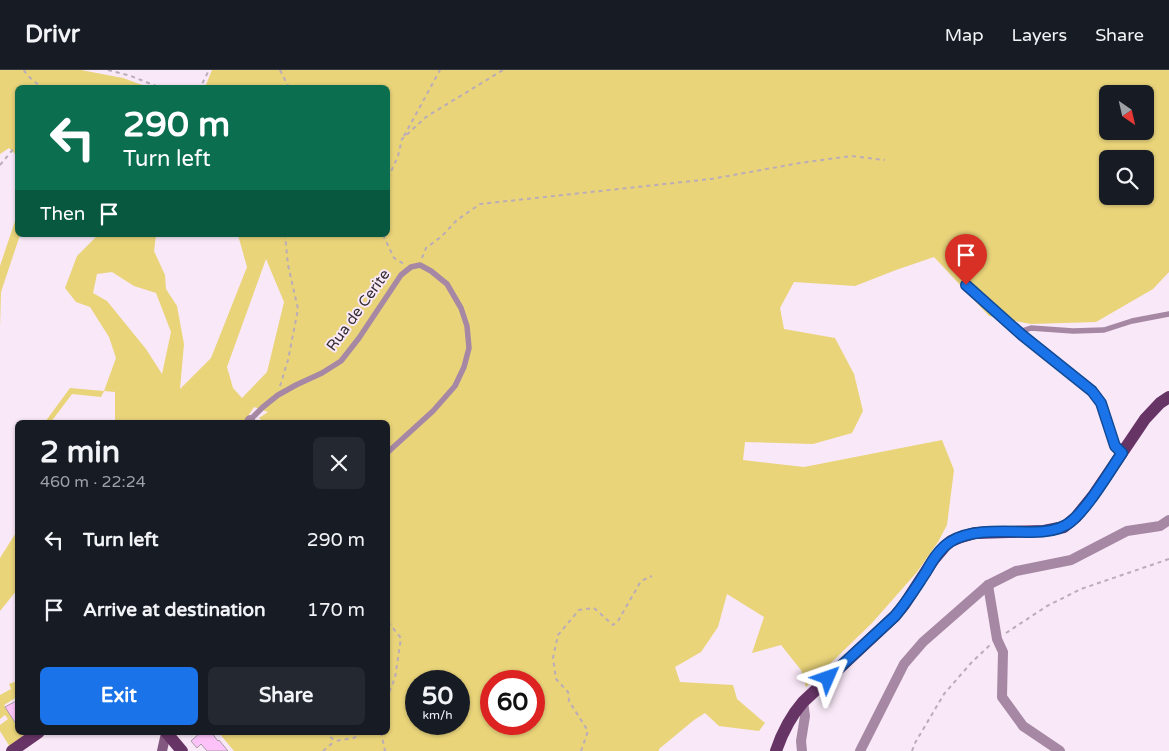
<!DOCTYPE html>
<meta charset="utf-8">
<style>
body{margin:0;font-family:"Varela Round",sans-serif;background:#242831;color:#f1f3f6;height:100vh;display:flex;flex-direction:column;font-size:19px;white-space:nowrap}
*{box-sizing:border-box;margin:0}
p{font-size:16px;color:#9ea1a6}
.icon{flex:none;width:28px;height:28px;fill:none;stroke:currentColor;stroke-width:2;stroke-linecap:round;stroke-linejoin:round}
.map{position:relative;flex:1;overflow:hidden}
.drawer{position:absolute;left:15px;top:350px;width:375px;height:315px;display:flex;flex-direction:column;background:#171b24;border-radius:8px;box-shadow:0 1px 4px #0004}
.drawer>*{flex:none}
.top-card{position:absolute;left:15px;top:15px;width:375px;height:152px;border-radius:8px;box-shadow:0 1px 4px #0004;background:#0b6e4f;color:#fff;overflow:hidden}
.needle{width:32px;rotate:146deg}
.tools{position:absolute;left:1099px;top:15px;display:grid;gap:10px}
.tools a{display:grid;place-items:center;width:55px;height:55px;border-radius:8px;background:#171b24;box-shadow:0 1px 4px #0004;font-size:25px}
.speed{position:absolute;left:405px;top:600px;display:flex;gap:10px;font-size:25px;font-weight:700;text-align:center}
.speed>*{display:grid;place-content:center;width:65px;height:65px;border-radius:50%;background:#171b24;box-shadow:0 1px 4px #0004;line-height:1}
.speed small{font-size:12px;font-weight:400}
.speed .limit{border:8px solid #d22;background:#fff;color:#111}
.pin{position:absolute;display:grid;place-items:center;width:42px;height:42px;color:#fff;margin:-51px -21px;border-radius:50% 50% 50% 0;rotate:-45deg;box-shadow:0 0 5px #0007}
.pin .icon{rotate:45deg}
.me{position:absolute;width:55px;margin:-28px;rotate:47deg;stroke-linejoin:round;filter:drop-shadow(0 0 4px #0008)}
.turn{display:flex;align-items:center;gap:18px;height:105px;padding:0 25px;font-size:22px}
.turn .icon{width:65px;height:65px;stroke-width:2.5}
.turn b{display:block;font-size:35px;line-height:42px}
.then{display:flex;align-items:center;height:48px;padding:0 25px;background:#0003;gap:10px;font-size:19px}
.round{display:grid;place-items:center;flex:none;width:52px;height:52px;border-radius:8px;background:#242831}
.summary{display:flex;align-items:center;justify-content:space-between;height:85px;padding:0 25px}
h1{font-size:30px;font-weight:800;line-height:38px}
.cta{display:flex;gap:10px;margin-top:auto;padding:10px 25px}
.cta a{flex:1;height:58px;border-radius:8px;background:#1a73e8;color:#fff;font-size:20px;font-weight:800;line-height:58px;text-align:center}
.cta a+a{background:#242831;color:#f1f3f6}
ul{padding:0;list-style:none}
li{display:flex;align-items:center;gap:15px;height:70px;padding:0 25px}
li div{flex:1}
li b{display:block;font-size:19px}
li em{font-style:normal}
header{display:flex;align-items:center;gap:30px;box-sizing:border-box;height:70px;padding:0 25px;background:#171b24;border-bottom:1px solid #363941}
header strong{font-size:24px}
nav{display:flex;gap:28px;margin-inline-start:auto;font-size:18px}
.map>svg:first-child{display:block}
.green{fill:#e9d47a;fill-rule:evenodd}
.building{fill:#fdc3f9;stroke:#a999a7}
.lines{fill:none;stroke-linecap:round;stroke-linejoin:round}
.path{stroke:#baacb8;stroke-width:2;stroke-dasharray:4 4;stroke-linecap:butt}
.lane{stroke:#a688a4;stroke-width:5.5}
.street{stroke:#a688a4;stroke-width:10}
.secondary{stroke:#825780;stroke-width:10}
.primary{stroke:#673466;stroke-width:12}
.route-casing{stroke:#114b97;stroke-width:12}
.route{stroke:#1a73e8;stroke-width:9}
.labels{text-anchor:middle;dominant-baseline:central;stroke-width:4;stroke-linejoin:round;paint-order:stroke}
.street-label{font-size:15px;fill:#352f34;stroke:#f9e8f7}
</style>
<header>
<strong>Drivr</strong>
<nav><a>Map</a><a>Layers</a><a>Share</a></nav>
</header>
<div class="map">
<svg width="1169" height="681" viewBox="0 0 1169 681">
<rect width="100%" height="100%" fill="#f9e8f7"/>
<g class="green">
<polygon points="0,0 81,0 123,8 148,17 18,18 18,66 16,66 17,70 17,86 9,78 0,84"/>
<path d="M212,0h957v202l-16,17 -57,33 -65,2 -42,-8 -55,-59 -38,13 -41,16 -61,-4 -14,26 4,21 51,9 19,36 9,37 -11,22 -39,11 -68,-2 -2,18 61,7 138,-27 12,30 -7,55 -9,17 -21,30 -45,51 -66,64 -5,-17 -20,-25 -29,8 12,-36 -37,-23 -9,33 -17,25 -26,15 5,15 53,3 4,14 28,24 -6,8 -40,-5 -14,-13 -11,7 -35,29v2h-425l-15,-18 169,-1v-310h-125l-4,-4 9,-6 -14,-5 -10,15h-129v-30l-11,-1 -3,6 -29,-3 -21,28h-6l25,-34 34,3 12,-33 -7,-21 -19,-30 -14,-5 -11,-14 12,-32 21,-21h58l-2,16 11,24 1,14 11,17 7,38 -4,45 31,-31 36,-91 -9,-32h150v-147l-185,-1h2zM1108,24h37v37h-37zM1108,89h37v37h-37zM266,189l18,43 -17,70 -25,26 -9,-10 -6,-21zM112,202l22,14 22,7 15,39 -9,42 -16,-25 -39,-48 -14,-8 4,-19zM416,611h43v43h-43zM491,611h43v43h-43z"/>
<polygon points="17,145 18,165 20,165 1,222 0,258 0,196"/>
<polygon points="17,461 17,520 0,541 0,488"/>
<polygon points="17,611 17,627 4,635 15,653 17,652 18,662 24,663 24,665 10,677 0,661 0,655 8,649 5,645 0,649 0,625 11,619 9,614"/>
</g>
<g class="building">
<polygon points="18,630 18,657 5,637"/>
<polygon points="201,662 211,662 218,671 219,670 228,681 207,681 201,674 197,678 191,671"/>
</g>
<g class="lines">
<g class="path">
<path d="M24,0c3,7 12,12 18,18"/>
<polyline points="108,0 131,6 161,18"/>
<polyline points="280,0 289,18"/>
<polyline points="196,18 202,14 209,0"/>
<polyline points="404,66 440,0"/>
<polyline points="0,95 15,77 18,76"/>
<polyline points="388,108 398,86 402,69 426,47 503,0"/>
<polyline points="383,165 394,188 404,194"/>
<polyline points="422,188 426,178 441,167 457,150 480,134 711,109 800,93 851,86 885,90"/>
<polyline points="280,316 288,290 298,239 288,195 285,165"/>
<polyline points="388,552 401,568 395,608 388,625"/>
<polyline points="1006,563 1047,536 1081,519 1169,489"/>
<polyline points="324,662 335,671 354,668 361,662"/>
<polyline points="381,662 385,681"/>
<polyline points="323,681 335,671"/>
<polyline points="581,681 588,661 569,631 568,622 556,609 553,588 558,565 579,540 594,538 613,555 618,551 641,511 652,506"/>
<polyline points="912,681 915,673 944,624 971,593 990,575"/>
</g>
<g class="lane">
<polyline points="1019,262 1031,258 1073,261 1104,260 1132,251 1169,244"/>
<polyline points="250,350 263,337 278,325 296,315 322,303 341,291 359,268 401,205 411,197 420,195 431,201 447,214 461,238 467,256 469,278 464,297 455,316 433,341 388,382"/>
</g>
<g class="street">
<polyline points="966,215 1022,265 1092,321 1101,333 1115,376 1122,383"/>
<polyline points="249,352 250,350"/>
<polyline points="988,515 997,569 1003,582 1002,627 1023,656 1060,681"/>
<polyline points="802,681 801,671 805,646 803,632"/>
<polyline points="860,681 904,594 923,572 988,515 1016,501 1071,490 1127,461 1160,456 1169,450"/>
</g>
<polyline class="secondary" points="162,681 166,663"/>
<g class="primary">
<polyline points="166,662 182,681"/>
<polyline points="12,681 39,662"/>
<path d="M776,681c6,-18 14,-34 27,-49l92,-86 9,-11 30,-46 11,-13 6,-5 10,-4 14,-4 69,-2 20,-4 12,-10 17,-21 52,-77 15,-16 9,-6"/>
</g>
</g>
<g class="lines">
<g class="route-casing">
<path id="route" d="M828,608l67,-62c12,-14 21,-29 31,-44 6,-11 13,-23 24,-30 21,-14 58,-10 82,-10 11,0 24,-1 34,-7 18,-10 43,-53 56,-72l-7,-7 -14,-43 -9,-12 -70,-56 -56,-50"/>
</g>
<use href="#route" class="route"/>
</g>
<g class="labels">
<g class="street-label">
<text transform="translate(358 240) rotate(-54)">Rua de Cerite</text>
</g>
</g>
</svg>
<div class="tools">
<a><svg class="needle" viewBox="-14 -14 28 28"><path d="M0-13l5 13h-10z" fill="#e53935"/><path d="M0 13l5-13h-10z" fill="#9ea1a6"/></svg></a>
<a><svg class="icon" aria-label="search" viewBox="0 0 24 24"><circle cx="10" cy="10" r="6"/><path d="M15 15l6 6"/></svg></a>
</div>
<div class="speed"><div>50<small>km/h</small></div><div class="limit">60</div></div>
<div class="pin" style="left:966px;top:215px;background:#d93025"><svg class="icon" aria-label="arrive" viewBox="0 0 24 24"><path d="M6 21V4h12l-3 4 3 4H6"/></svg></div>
<svg class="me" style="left:828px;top:608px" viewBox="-20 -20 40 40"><path d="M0-17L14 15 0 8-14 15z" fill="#1a73e8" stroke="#fff" stroke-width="4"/></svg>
<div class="top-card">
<div class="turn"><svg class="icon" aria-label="left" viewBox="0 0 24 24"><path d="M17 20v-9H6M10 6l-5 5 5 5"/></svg><div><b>290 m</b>Turn left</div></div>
<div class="then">Then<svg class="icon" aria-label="arrive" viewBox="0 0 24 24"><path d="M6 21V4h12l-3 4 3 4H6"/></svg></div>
</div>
<section class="drawer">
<div class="summary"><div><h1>2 min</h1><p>460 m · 22:24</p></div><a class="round"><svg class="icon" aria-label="close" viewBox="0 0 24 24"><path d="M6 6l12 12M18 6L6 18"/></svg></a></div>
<ul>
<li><svg class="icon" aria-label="left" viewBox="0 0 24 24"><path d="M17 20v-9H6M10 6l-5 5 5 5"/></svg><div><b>Turn left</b></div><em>290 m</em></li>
<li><svg class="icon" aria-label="arrive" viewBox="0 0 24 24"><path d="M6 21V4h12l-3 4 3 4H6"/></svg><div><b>Arrive at destination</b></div><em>170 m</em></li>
</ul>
<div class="cta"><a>Exit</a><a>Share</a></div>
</section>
</div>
